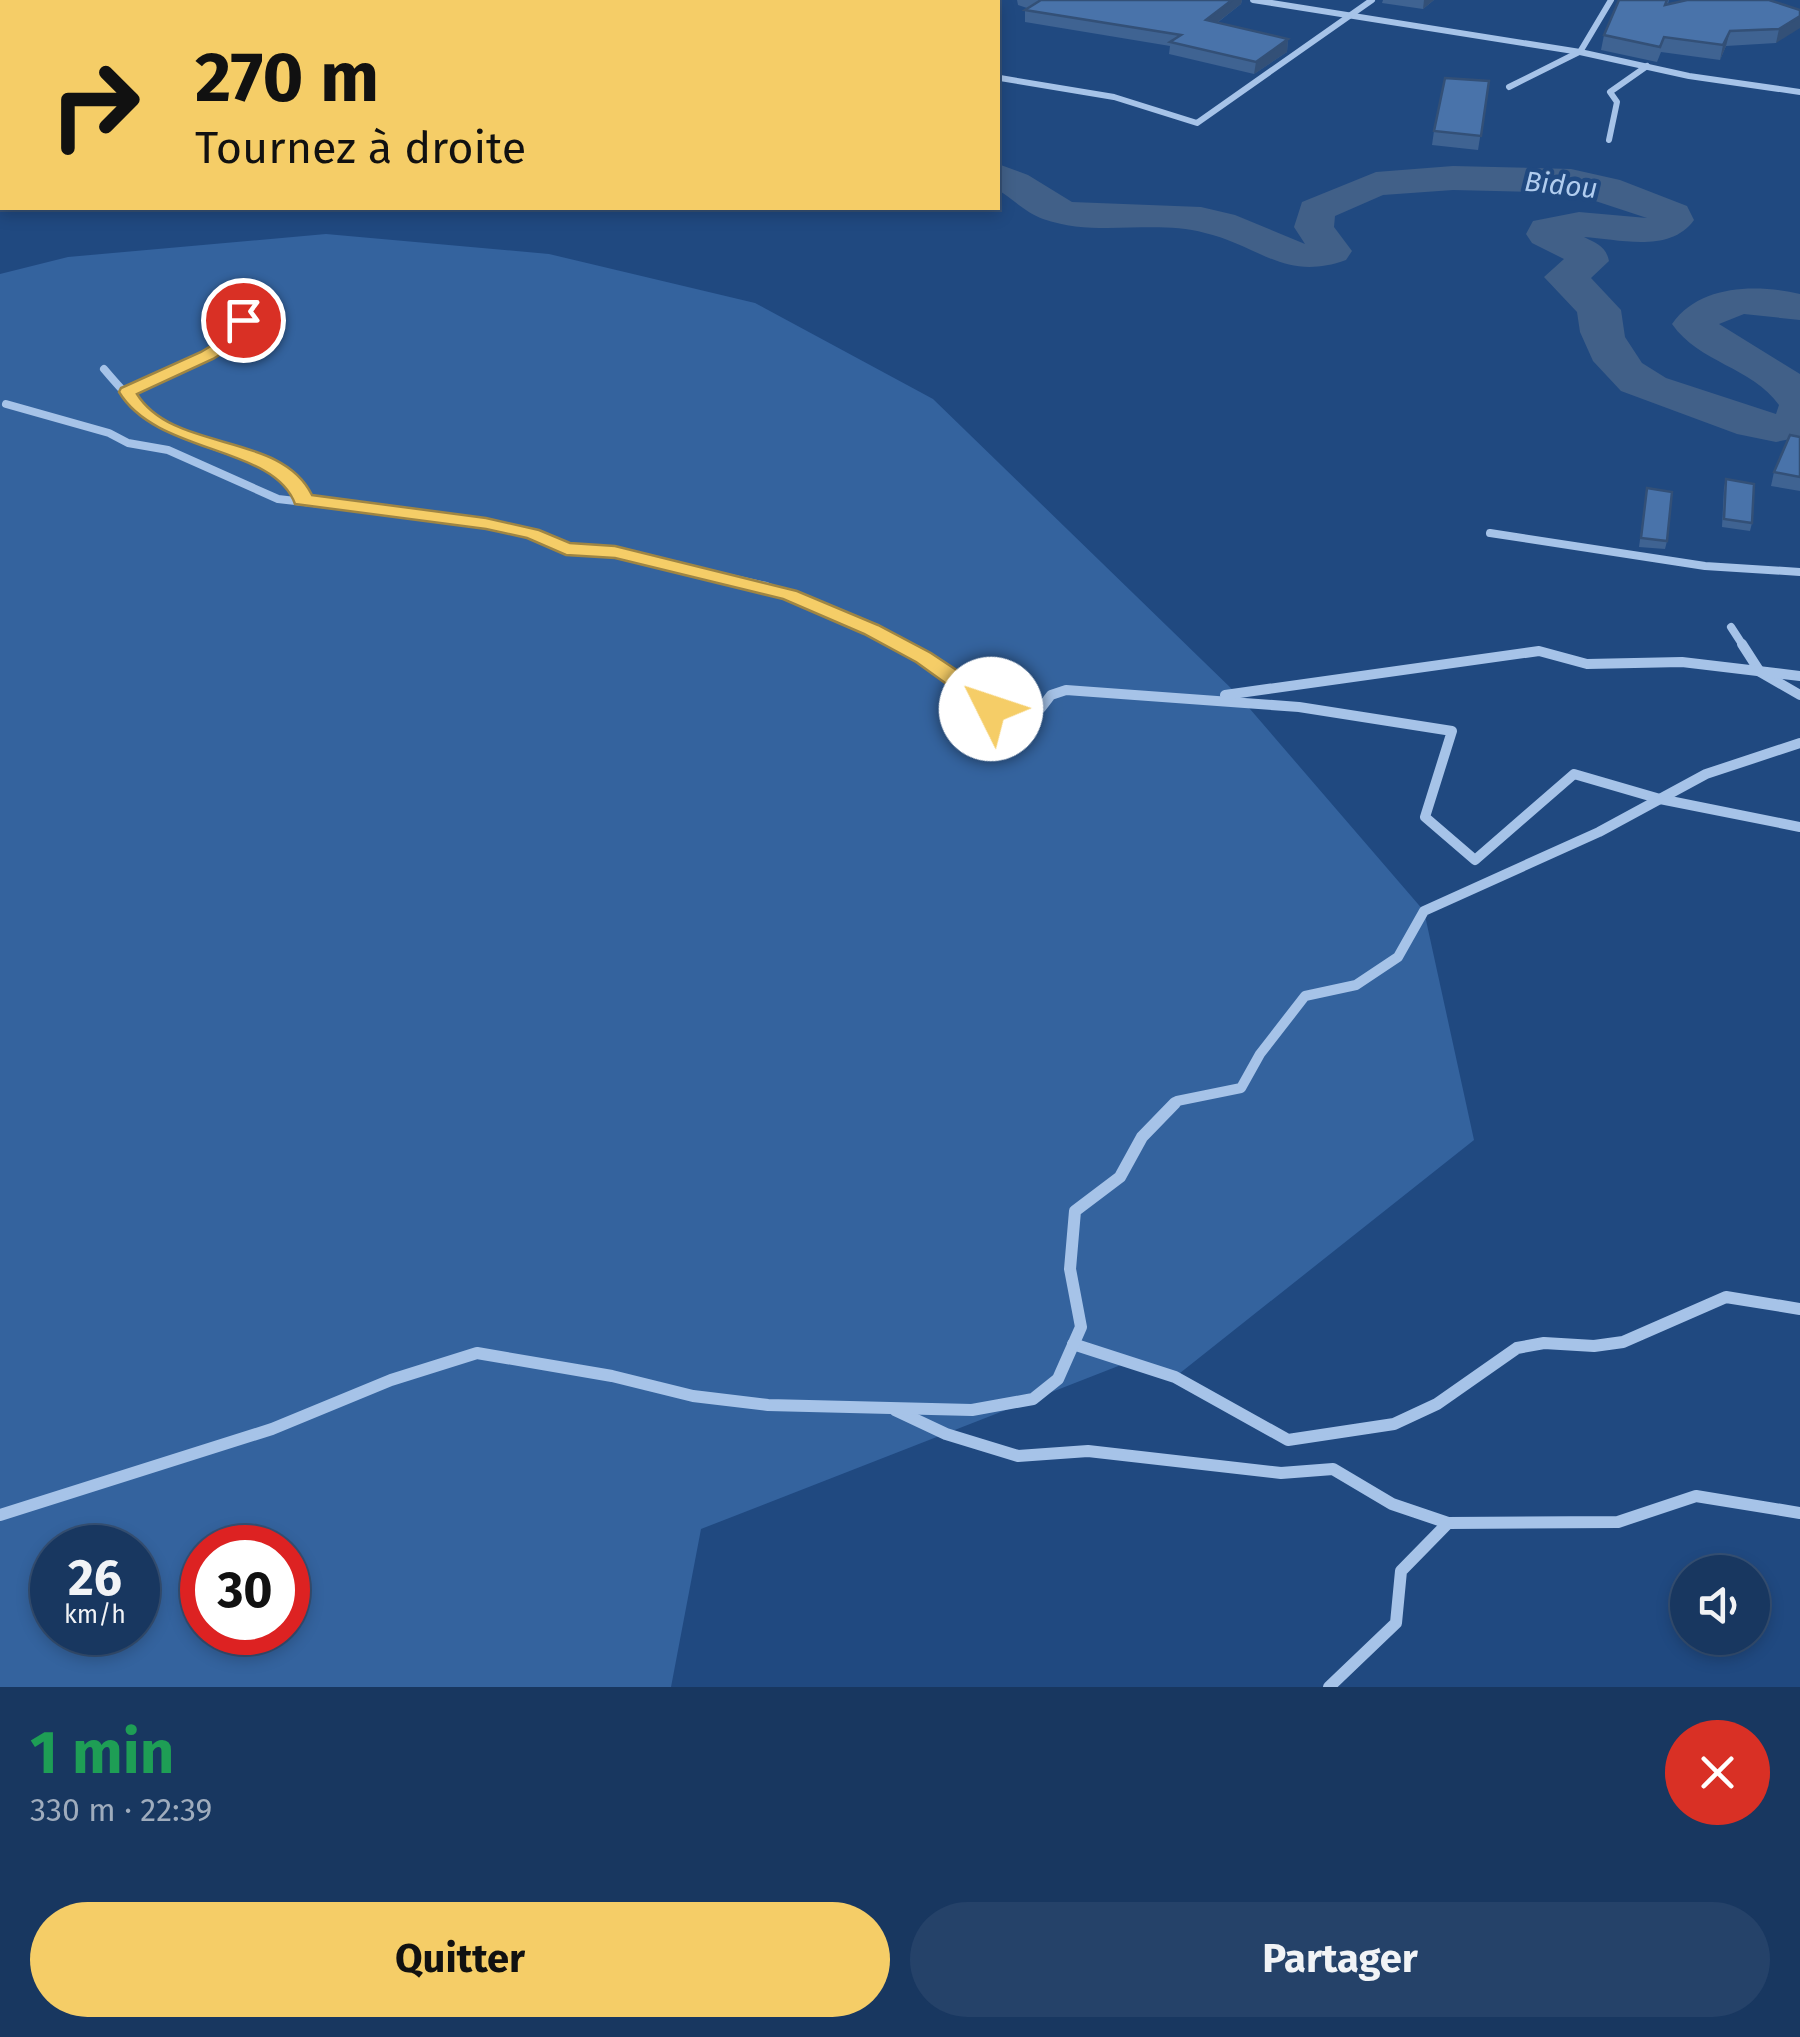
<!DOCTYPE html>
<html lang="fr">
<meta charset="utf-8">
<style>
body{margin:0;font-family:"Fira Sans",sans-serif;background:#254269;color:#f1f3f6;height:100vh;display:flex;flex-direction:column;font-size:38px;white-space:nowrap}
*{box-sizing:border-box;margin:0}
p{font-size:32px;color:#9facbd}
.icon{flex:none;width:55px;height:55px;fill:none;stroke:currentColor;stroke-width:2;stroke-linecap:round;stroke-linejoin:round}
.map{position:relative;height:1687px;overflow:hidden}
.details{display:flex;flex-direction:column;background:#183760;flex:1}
.details>*{flex:none}
.banner{position:absolute;left:0px;top:0px;width:1000px;height:210px;box-shadow:0 5px 15px #0003,0 0 0 2px #365175;background:#f5cd67;color:#111;overflow:hidden}
.fabs{position:absolute;left:1670px;top:1555px;display:grid;gap:20px}
.fabs a{display:grid;place-items:center;width:100px;height:100px;border-radius:50%;background:#183760;box-shadow:0 5px 15px #0003,0 0 0 2px #365175;font-size:50px}
.speed{position:absolute;left:30px;top:1525px;display:flex;gap:20px;font-size:50px;font-weight:700;text-align:center}
.speed>*{display:grid;place-content:center;width:130px;height:130px;border-radius:50%;background:#183760;box-shadow:0 5px 15px #0003,0 0 0 2px #365175;line-height:1}
.speed small{font-size:25px;font-weight:400}
.speed .limit{border:15px solid #d22;background:#fff;color:#111}
.pin{position:absolute;display:grid;place-items:center;width:85px;height:85px;color:#fff;margin:-42px;border:5px solid #fff;border-radius:50%;box-shadow:0 2px 10px #0007}
.me{position:absolute;width:110px;margin:-55px;rotate:311deg;stroke-linejoin:round;filter:drop-shadow(0 0 8px #0008)}
.turn{display:flex;align-items:center;gap:35px;height:210px;padding:0 30px;font-size:45px}
.turn .icon{width:130px;height:130px;stroke-width:2.5}
.turn b{display:block;font-size:70px;line-height:85px}
.round{display:grid;place-items:center;flex:none;width:105px;height:105px;border-radius:52px;background:#254269}
.headline{display:flex;align-items:center;justify-content:space-between;height:170px;padding:0 30px}
h1{font-size:60px;font-weight:700;line-height:75px;color:#1e9e55}
.primary-button{display:flex;gap:20px;margin-top:auto;padding:20px 30px}
.primary-button a{flex:1;height:115px;border-radius:60px;background:#f5cd67;color:#111;font-size:40px;font-weight:700;line-height:115px;text-align:center}
.primary-button a+a{background:#254269;color:#f1f3f6}
.map>svg:first-child{display:block}
.green{fill:#34639e;fill-rule:evenodd}
.lines{fill:none;stroke-linecap:round;stroke-linejoin:round}
.river{fill:#416088;fill-rule:evenodd}
.street-far3{stroke:#a6c3e8;stroke-width:6}
.street-far2{stroke:#a6c3e8;stroke-width:8}
.street-far1{stroke:#a6c3e8;stroke-width:10}
.street{stroke:#a6c3e8;stroke-width:12}
.wall{fill:#3f6392}
.shaded-wall{fill:#335077}
.building{fill:#4973aa;stroke:#335077;stroke-width:2.5}
.route{fill:#f5cd67;stroke:#9f8543;stroke-width:2.5}
.labels{text-anchor:middle;dominant-baseline:central;stroke-width:9;stroke-linejoin:round;paint-order:stroke}
.far-water-label{font-size:28px;font-style:italic;fill:#b1cdef;stroke:#204980}
</style>
<div class="map">
<svg width="1800" height="1687" viewBox="0 0 1800 1687">
<rect width="100%" height="100%" fill="#204980"/>
<path class="green" d="M326,234l223,20 206,49 178,96 304,295 187,217 50,229 -299,237 -49,-14 -425,166 -30,158h-671v-1413l68,-17zM52,1548h86v84h-86zM202,1548h86v84h-86z"/>
<g class="lines">
<g class="river">
<polygon points="0,0 15,0 16,2 2,2 0,16"/>
<path d="M998,164l30,11 44,27 129,5 34,8 70,29 -11,-17 8,-25 74,-30 77,-6 118,3 49,11 67,26 7,14c-24,34 -76,19 -110,17 12,6 22,9 25,24l-18,17 30,32 4,27 17,26 24,15 110,36 3,-9c-27,-38 -80,-42 -107,-81 28,-40 85,-40 128,-30v26l-56,-6 -25,10 81,50v63l-24,5 -39,-8 -116,-43 -28,-30 -13,-29 -3,-20 -33,-35 20,-18 -32,-16 -6,-9 7,-13 46,-9 68,6 -76,-25 -118,-3 -70,5 -48,21 -1,11 18,24 -6,9c-61,22 -86,-14 -141,-27 -53,-14 -108,5 -162,-14 -17,-6 -30,-20 -45,-29z"/>
</g>
<g class="street-far3">
<polyline points="1253,0 1580,52"/>
<polyline points="1611,0 1580,52 1689,76 1800,92"/>
<polyline points="1000,78 1114,97 1197,123 1372,0"/>
<polyline points="1509,87 1579,52"/>
<polyline points="1609,140 1617,102 1610,92 1647,66"/>
</g>
<g class="street-far2">
<path d="M104,369c22,26 44,51 75,64 48,20 85,24 124,60l-1,7"/>
<polyline points="127,392 207,355 239,335 243,321"/>
<polyline points="6,404 109,433 128,443 168,450 278,499 486,523 533,534 566,549 615,552 766,586 871,629 902,647"/>
<polyline points="1490,533 1705,566 1800,572"/>
<polyline points="1731,627 1744,647"/>
</g>
<g class="street-far1">
<polyline points="897,644 953,676 1003,715 1041,708 1051,695 1066,690 1299,707 1452,731 1425,817 1475,860 1574,774 1660,799 1800,827"/>
<polyline points="1742,644 1760,672 1800,695"/>
<polyline points="1225,695 1539,651 1587,664 1682,662 1800,676"/>
<polyline points="1173,1105 1177,1101 1241,1088 1260,1054 1305,996 1356,985 1398,957 1424,911 1599,832 1706,774 1800,743"/>
</g>
<g class="street">
<polyline points="1073,1344 1175,1377 1288,1440 1394,1424 1437,1404 1517,1348 1544,1343 1594,1346 1623,1342 1726,1297 1800,1309"/>
<polyline points="895,1410 946,1434 1018,1456 1088,1451 1281,1473 1333,1469 1392,1504 1448,1523 1618,1522 1696,1496 1800,1513"/>
<polyline points="0,1515 272,1429 391,1380 477,1353 612,1376 693,1396 768,1405 972,1410 1033,1399 1058,1379 1081,1327 1070,1269 1075,1211 1120,1177 1142,1137 1175,1103"/>
<polyline points="1329,1687 1396,1623 1401,1571 1448,1523"/>
</g>
</g>
<g class="wall">
<polygon points="804,0 910,0 904,2 804,2"/>
<polygon points="1017,0 1242,0 1241,4 1217,23 1288,39 1287,52 1254,74 1169,54 1170,46 1025,22 1025,10 1027,8 1018,5"/>
<polygon points="1383,0 1434,0 1423,9 1382,3"/>
<polygon points="1619,0 1669,0 1668,4 1800,10 1776,43 1726,46 1720,60 1661,52 1657,62 1601,50 1604,35"/>
<polygon points="1489,81 1478,150 1432,145 1434,131"/>
<polygon points="1800,437 1800,491 1771,486 1774,472"/>
<polygon points="1726,479 1752,523 1750,531 1722,527 1724,488"/>
<polygon points="1647,488 1667,541 1665,549 1639,547"/>
</g>
<g class="shaded-wall">
<polygon points="885,0 910,0 904,2 880,2"/>
<polygon points="1232,0 1242,0 1241,4 1205,32 1206,20"/>
<polygon points="1424,0 1434,0 1423,9"/>
<polygon points="1800,16 1800,28 1776,43 1779,29"/>
<polygon points="1730,31 1726,46 1720,60 1723,45"/>
<polygon points="1288,39 1287,52 1254,74 1256,62"/>
</g>
<g class="building">
<polygon points="857,0 885,0 880,2"/>
<polygon points="1041,0 1232,0 1206,20 1288,39 1256,62 1170,42 1181,35 1025,10"/>
<polygon points="1619,0 1667,0 1665,5 1687,0 1769,0 1800,10 1800,16 1779,29 1730,31 1723,45 1664,37 1660,47 1604,35"/>
<polygon points="1445,78 1489,81 1481,136 1434,131"/>
<polygon points="1790,435 1800,437 1800,477 1774,472"/>
<polygon points="1726,479 1754,484 1752,523 1724,519"/>
<polygon points="1647,488 1672,492 1667,541 1641,538"/>
</g>
<path class="route" d="M243,316l8,4 -6,19 -32,20 -76,35c37,59 144,37 175,101l174,23 53,12 31,13 45,3 182,45 81,34 53,28 42,28 29,28 -11,7 -75,-54 -52,-28 -81,-35 -168,-41 -49,-3 -39,-17 -41,-9 -191,-25c-21,-59 -138,-49 -176,-112l2,-4 80,-36 31,-19 3,-13z"/>
<g class="labels">
<g class="far-water-label">
<text transform="translate(1561 185) rotate(6)">Bidou</text>
</g>
</g>
</svg>
<div class="fabs">
<a><svg class="icon" aria-label="sound" viewBox="0 0 24 24"><path d="M4 9h4l5-4v14l-5-4H4zM17 9q2 3 0 6"/></svg></a>
</div>
<div class="speed"><div>26<small>km/h</small></div><div class="limit">30</div></div>
<div class="pin" style="left:243px;top:320px;background:#d93025"><svg class="icon" aria-label="arrive" viewBox="0 0 24 24"><path d="M6 21V4h12l-3 4 3 4H6"/></svg></div>
<svg class="me" style="left:991px;top:709px" viewBox="-20 -20 40 40"><circle r="19" fill="#fff"/><path d="M0-13L10 11 0 6-10 11z" fill="#f5cd67"/></svg>
<div class="banner">
<div class="turn"><svg class="icon" aria-label="right" viewBox="0 0 24 24"><path d="M7 20v-9h11M14 6l5 5-5 5"/></svg><div><b>270 m</b>Tournez à droite</div></div>
</div>
</div>
<section class="details">
<div class="headline"><div><h1>1 min</h1><p>330 m · 22:39</p></div><a class="round" style="background:#d93025;color:#fff"><svg class="icon" aria-label="close" viewBox="0 0 24 24"><path d="M6 6l12 12M18 6L6 18"/></svg></a></div>
<div class="primary-button"><a>Quitter</a><a>Partager</a></div>
</section>
